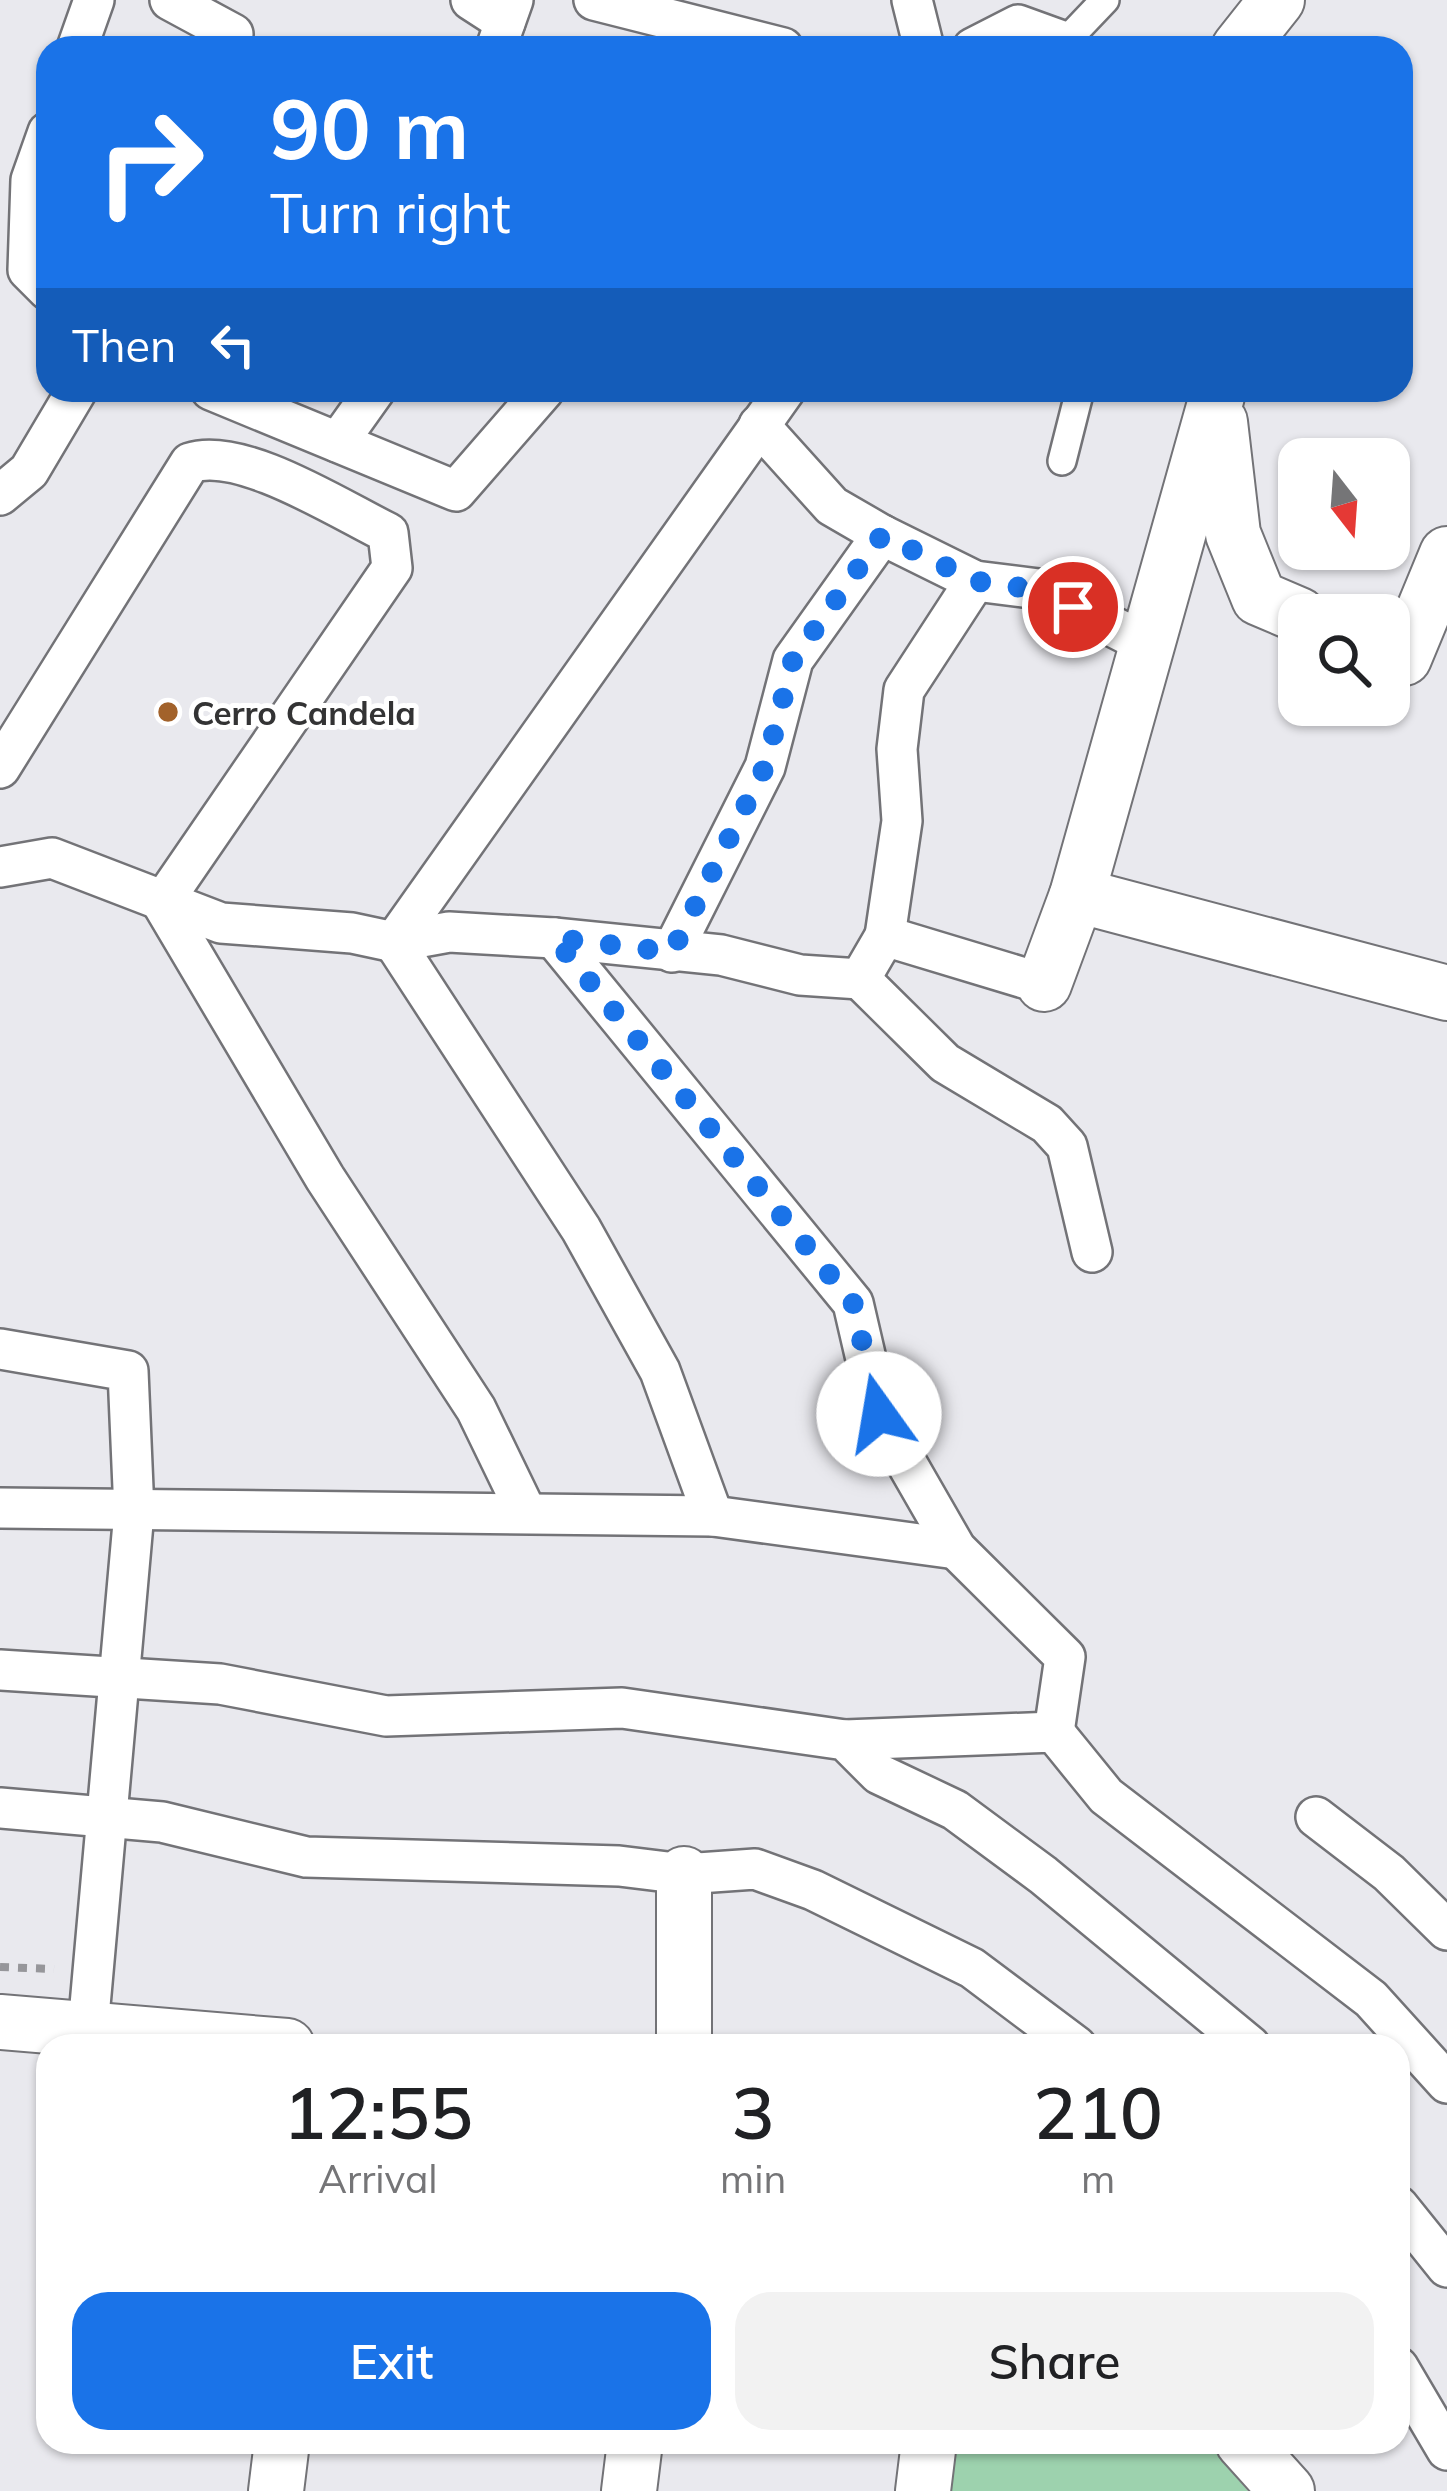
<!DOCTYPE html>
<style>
body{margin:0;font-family:Mulish,sans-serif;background:#f2f2f2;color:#202124;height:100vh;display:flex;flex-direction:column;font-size:45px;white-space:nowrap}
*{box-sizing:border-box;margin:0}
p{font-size:39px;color:#757577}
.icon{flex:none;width:66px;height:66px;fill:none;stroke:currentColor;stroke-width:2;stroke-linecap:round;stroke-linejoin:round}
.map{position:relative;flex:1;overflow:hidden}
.sheet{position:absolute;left:36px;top:2034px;width:1374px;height:420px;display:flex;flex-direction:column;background:#fff;border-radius:36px;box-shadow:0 3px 9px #0004}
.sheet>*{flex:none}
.guide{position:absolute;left:36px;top:36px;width:1377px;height:366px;border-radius:36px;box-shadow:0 3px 9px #0004;background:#1a73e8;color:#fff;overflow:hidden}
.needle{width:78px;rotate:163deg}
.tools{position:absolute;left:1278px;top:438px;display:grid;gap:24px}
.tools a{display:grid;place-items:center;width:132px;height:132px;border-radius:24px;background:#fff;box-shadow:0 3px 9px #0004;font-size:60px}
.pin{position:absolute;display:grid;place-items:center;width:102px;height:102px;color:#fff;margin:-51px;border:6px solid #fff;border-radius:50%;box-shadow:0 3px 12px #0007}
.me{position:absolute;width:132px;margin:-66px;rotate:347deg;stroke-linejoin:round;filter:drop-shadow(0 0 9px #0008)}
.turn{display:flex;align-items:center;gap:42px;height:252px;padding:0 36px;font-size:54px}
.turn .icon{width:156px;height:156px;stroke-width:2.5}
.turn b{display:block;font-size:84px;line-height:102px}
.then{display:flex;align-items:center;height:114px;padding:0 36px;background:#0003;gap:24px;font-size:45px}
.eta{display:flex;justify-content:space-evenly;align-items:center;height:204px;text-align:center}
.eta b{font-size:72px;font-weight:600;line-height:84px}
.primary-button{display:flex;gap:24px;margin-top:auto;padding:24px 36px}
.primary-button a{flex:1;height:138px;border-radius:36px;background:#1a73e8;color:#fff;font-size:48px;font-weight:600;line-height:138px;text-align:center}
.primary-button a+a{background:#f2f2f2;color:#202124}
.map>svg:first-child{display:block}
.green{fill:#9dd2ae}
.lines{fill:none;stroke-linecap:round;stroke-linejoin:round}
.service-casing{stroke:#737377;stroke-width:32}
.pedestrian-casing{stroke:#737377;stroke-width:44}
.minor-casing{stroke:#737377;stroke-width:58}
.path{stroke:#96969a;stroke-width:8;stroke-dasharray:9 9;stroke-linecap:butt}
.service{stroke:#fff;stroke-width:27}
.pedestrian{stroke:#fff;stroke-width:39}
.minor{stroke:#fff;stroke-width:54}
.route{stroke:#1a73e8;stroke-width:21;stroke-dasharray:0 37.8}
.poi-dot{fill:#a2622b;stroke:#fff;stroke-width:4.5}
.labels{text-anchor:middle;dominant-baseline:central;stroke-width:10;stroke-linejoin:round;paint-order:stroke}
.poi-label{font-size:33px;font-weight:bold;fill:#333334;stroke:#fff;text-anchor:start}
</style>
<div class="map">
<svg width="1447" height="2491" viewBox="0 0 1447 2491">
<rect width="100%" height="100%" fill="#e9e9ee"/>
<polygon class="green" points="951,2442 1208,2442 1248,2491 946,2491"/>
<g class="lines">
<g class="service-casing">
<g id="service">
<polyline points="1067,48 1065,42 1105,0"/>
<polyline points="1062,461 1080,390"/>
</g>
</g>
<g class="pedestrian-casing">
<g id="pedestrian">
<polyline points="170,0 233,34"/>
<polyline points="471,0 505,22"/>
<polyline points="594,0 783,48"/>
<polyline points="912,0 924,48"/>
<polyline points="77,48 94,0"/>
<polyline points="496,48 513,0"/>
<polyline points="973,48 1018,25 1065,42"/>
<polyline points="48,132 31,180 28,270 48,290"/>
<polyline points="211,390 456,491 544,390"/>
<polyline points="759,425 832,506 882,535 975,581 1039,589 1145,643"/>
<polyline points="338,442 375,390"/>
<polyline points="0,495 29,471 77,390"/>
<path d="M0,768l190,-305c51,-17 149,46 198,70l4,35 -230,335 163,275 151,231 49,101"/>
<polyline points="0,867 52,858 221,923 352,933 394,942 449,932 554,938 721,955 800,975 860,979 885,936 1044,984"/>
<polyline points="885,936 902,821 897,749 904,690 975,581"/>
<polyline points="554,938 853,1303 879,1415 956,1549 1065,1657 1054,1732"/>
<polyline points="672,952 765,767 793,660 882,535"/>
<polyline points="860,979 945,1063 1047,1124 1067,1146 1092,1252"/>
<polyline points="0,1349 128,1371 134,1512 88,2028"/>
<polyline points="0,1508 713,1516 956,1549"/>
<polyline points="713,1516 660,1371 581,1229 394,942 785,390"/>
<polyline points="0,1670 220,1684 386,1716 622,1708 845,1740 879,1774 955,1810 1043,1875 1250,2046"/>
<polyline points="845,1740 1054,1732 1106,1796 1371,1999 1447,2083"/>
<polyline points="0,1808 162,1822 306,1857 619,1866 684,1874 755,1869 813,1890 972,1968 1076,2046"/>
<polyline points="1316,1817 1389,1873 1447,1930"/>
<polyline points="1398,2206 1447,2267"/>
<polyline points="1398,2367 1447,2450"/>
</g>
</g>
<g class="minor-casing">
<g id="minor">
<polyline points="1239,48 1277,0"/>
<polyline points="1220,422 1233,534 1259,598 1299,615"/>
<polyline points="1404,658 1447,554"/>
<polyline points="1077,895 1447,993"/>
<polyline points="1044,984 1077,895 1217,396"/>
<polyline points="0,2022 287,2046"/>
<polyline points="684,2046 684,1874"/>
<polyline points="1243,2442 1287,2491"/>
<polyline points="276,2491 282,2442"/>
<polyline points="629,2491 635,2442"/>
<polyline points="923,2491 929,2442"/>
</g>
</g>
<polyline class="path" points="0,1967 54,1969"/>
<use href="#service" class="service"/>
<use href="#pedestrian" class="pedestrian"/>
<use href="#minor" class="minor"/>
</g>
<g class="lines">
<polyline class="route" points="879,1414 853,1303 554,938 672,952 765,767 793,660 882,535 975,581 1039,590 1073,607"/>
</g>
<circle class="poi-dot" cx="168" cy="712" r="12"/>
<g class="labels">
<g class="poi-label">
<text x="192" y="712">Cerro Candela</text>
</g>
</g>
</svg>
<div class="tools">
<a><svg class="needle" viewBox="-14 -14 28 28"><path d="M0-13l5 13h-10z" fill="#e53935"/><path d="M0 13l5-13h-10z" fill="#757577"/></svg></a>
<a><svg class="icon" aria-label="search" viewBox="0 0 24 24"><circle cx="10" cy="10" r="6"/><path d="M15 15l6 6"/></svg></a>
</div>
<div class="pin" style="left:1073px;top:607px;background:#d93025"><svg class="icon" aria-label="arrive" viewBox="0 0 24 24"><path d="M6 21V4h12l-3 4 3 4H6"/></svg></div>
<svg class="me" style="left:879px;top:1414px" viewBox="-20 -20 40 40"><circle r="19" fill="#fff"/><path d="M0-13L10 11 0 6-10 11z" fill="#1a73e8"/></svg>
<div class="guide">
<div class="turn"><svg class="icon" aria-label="right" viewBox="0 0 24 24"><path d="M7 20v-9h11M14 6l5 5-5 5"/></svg><div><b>90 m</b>Turn right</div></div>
<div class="then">Then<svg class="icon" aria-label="left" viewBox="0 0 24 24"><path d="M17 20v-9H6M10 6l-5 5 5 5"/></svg></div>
</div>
<section class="sheet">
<div class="eta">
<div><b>12:55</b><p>Arrival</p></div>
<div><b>3</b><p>min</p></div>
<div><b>210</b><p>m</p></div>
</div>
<div class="primary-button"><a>Exit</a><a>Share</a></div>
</section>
</div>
